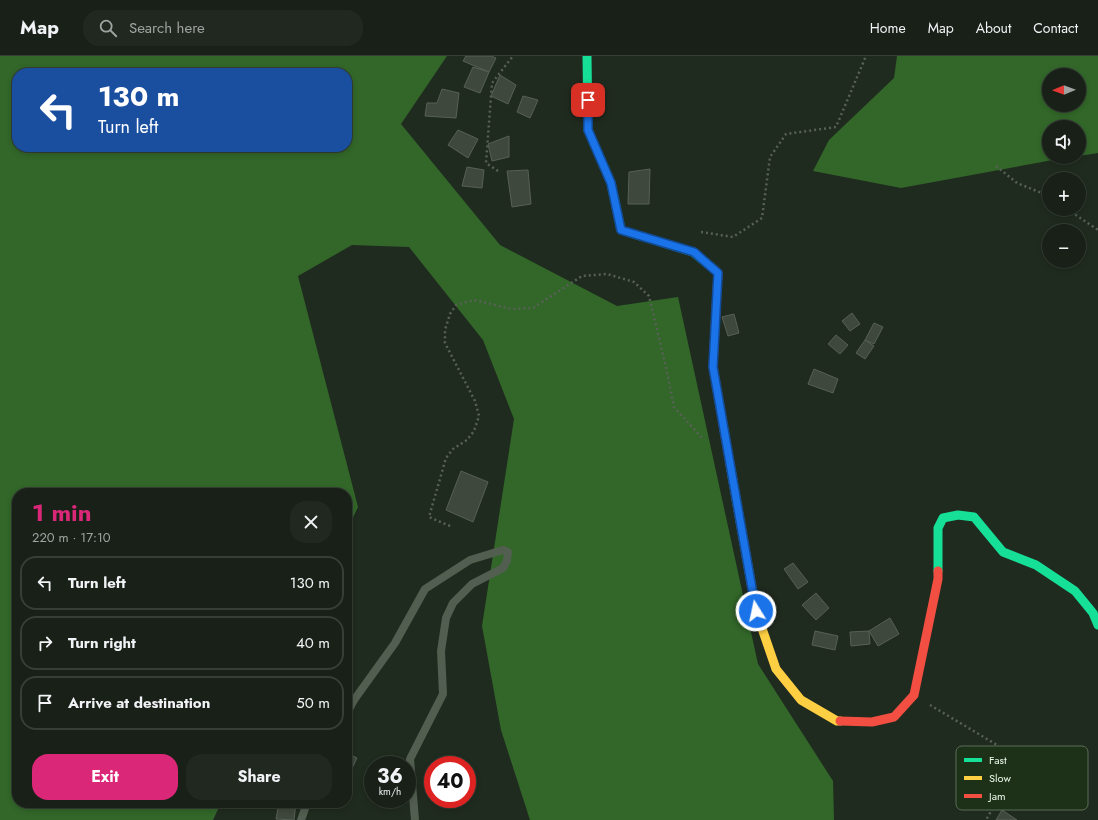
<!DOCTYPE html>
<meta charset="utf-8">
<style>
body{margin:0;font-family:Jost,sans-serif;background:#212820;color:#f1f3f6;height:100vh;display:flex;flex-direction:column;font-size:15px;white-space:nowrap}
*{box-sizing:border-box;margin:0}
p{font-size:13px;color:#9fa3a1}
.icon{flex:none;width:22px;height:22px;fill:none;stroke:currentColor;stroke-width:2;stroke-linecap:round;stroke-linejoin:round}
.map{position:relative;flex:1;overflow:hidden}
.details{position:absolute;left:12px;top:432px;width:340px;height:320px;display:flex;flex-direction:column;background:#182017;border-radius:16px;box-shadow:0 2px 6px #0003,0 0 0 1px #363e36}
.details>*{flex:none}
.guide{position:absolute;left:12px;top:12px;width:340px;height:84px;border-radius:16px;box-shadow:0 2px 6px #0003,0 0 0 1px #363e36;background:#1a4fa0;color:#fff;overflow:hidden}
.needle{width:26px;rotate:269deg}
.buttons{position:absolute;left:1042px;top:12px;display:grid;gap:8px}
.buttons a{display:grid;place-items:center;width:44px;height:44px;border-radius:50%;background:#182017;box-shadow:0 2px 6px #0003,0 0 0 1px #363e36;font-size:20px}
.speed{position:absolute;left:364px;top:700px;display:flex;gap:8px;font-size:20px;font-weight:700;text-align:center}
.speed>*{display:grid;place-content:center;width:52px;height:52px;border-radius:50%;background:#182017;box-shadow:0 2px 6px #0003,0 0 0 1px #363e36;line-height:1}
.speed small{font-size:10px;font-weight:400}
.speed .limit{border:6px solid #d22;background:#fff;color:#111}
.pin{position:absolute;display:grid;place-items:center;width:34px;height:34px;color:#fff;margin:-17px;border-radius:8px;box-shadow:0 2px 6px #0006}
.me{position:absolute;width:44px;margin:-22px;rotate:350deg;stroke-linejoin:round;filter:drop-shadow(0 0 3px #0008)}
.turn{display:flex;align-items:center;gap:14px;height:84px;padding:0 20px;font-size:18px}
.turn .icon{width:52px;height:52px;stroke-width:2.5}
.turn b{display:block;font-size:28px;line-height:34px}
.round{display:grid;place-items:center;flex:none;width:42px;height:42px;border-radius:16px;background:#212820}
.summary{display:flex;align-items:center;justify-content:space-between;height:68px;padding:0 20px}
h1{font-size:24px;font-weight:700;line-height:30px;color:#db2777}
.action{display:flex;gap:8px;margin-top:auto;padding:8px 20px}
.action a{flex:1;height:46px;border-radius:16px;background:#db2777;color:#fff;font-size:16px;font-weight:700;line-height:46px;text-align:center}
.action a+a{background:#212820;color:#f1f3f6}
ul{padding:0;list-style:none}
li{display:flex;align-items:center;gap:12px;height:54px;margin:0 8px 6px;padding:0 12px;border:2px solid #363e36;border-radius:16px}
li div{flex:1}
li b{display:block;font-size:15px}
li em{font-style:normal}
header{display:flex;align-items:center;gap:24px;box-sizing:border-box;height:56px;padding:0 20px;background:#182017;border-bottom:1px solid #363e36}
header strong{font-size:19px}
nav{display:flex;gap:22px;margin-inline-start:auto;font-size:14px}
.search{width:280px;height:36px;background:#212820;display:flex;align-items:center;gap:10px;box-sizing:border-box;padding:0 14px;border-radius:16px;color:#9fa3a1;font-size:15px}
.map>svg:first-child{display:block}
.forest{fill:#326729;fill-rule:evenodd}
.building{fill:#3f483d;stroke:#576055}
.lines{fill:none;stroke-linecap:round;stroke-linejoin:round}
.path{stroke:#576155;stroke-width:2.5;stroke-dasharray:2 3;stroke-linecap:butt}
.lane{stroke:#525f50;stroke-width:8}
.fast{stroke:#16e098;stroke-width:9}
.slow{stroke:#ffcf43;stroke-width:9}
.jam{stroke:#f24e42;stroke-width:9}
.route-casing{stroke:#114b97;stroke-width:10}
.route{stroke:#1a73e8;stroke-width:7}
.key{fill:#1d3119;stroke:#5b6d57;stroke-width:1}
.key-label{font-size:11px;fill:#ebf8e8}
</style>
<header>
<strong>Map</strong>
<div class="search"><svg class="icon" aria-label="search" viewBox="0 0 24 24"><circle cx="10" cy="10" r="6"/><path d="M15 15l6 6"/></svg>Search here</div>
<nav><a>Home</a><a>Map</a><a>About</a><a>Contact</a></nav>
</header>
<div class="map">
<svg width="1098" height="764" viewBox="0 0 1098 764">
<rect width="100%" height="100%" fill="#202b1f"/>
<g class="forest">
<path d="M0,0h447l-46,68 99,121 117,61 61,-9 80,367 75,117 1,39h-304l-29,-90 -19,-104 32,-207 -31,-79 -74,-93 -57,-2 -54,31 60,231 -11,23v-37h-330v310h204l-8,17h-213zM17,17h330v74h-330z"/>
<path d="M897,0h201v97l-19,3v-29h-30v30h20l-168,31 -88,-17 16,-31 65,-62zM1049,19h30v30h-30z"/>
</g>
<g class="building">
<polygon points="466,0 491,0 496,2 489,16 463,5"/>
<polygon points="473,11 489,16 480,37 464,31"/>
<polygon points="500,19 516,29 508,48 491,40"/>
<polygon points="442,33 459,37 456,62 425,60 427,47 437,47"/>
<polygon points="523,40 538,44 530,62 517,56"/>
<polygon points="458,74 478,83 468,102 448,89"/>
<polygon points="509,80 509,101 492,105 488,88"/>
<polygon points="467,111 484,114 482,132 462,130"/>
<polygon points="650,113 649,148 628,148 629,116"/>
<polygon points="528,114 531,148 512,151 507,115"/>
<polygon points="852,257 860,268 850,275 842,265"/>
<polygon points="734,258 739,277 728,280 722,261"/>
<polygon points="874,267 883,271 874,288 865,284"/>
<polygon points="836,279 848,289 840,298 828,288"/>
<polygon points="865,284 874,290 865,303 856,297"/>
<polygon points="814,313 838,323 833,337 808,328"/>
<polygon points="461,415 488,426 473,466 446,454"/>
<polygon points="793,507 808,526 798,533 784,513"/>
<polygon points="816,537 829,552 816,564 802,549"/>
<polygon points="890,562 899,578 878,590 869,575"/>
<polygon points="815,575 838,580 835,594 812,589"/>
<polygon points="869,575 870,588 851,590 850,576"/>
<polygon points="347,697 357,702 347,722"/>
<polygon points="279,747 296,747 294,764 276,763"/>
<polygon points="1002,754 1017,764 996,764"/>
</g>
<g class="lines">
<g class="path">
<polyline points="996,110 1017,127 1049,140"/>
<polyline points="498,115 486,107 492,27 513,0"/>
<polyline points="1067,153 1098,174"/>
<polyline points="701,176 733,181 762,162 770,101 786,78 836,71 866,0"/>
<polyline points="450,470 429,461 446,402 453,393 467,384 474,375 479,360 475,345 445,287 445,274 450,258 456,249 474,244 511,253 533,252 582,220 607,218 634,226 649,240 667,316 674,351 704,384"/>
<polyline points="930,649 997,689 985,728 994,750 986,764"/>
</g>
<g class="lane">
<polyline points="347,657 354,644 395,587 425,533 470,504 503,494 508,496 507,505 503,512 472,528 453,547 446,562 441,595 443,638 410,703 415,764"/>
<polyline points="301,764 307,747"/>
</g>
<g class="fast">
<polyline points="587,0 588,74 611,127 621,174 693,196 715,214"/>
<polyline points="938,515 938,472 943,462 958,459 974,461 1003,496 1036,509 1075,535 1093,557 1098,569"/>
</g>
<polyline class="slow" points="730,408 756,555 776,613 801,644 837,665 840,665"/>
<g class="jam">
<polyline points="715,214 718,217 713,311 730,408"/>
<polyline points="840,665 872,666 894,661 914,639 938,523 938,515"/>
</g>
</g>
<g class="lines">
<g class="route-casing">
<polyline id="route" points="588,44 588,74 611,127 621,174 694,196 718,217 713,311 756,555"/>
</g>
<use href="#route" class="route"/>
</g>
<rect x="956" y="690" width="132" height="64" rx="6" class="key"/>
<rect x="964" y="702" width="18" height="4" fill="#16e098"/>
<rect x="964" y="720" width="18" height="4" fill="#ffcf43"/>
<rect x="964" y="738" width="18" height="4" fill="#f24e42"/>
<g class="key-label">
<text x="989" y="708">Fast</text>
<text x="989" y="726">Slow</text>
<text x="989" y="744">Jam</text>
</g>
</svg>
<div class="buttons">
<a><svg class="needle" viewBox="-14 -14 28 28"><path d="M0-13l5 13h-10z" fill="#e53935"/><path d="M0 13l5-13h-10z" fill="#9fa3a1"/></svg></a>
<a><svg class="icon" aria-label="sound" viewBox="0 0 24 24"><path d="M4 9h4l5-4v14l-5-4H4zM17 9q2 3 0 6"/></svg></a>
<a>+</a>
<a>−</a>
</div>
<div class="speed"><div>36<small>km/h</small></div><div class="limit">40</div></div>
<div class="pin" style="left:588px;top:44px;background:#d93025"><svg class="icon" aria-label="arrive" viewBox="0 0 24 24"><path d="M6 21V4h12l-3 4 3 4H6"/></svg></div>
<svg class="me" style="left:756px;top:555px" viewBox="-20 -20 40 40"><circle r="17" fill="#1a73e8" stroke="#fff" stroke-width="3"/><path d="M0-11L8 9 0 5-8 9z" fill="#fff"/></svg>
<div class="guide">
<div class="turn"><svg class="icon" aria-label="left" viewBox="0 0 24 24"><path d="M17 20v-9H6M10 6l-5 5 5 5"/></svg><div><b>130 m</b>Turn left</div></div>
</div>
<section class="details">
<div class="summary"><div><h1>1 min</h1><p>220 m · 17:10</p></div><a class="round"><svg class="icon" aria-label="close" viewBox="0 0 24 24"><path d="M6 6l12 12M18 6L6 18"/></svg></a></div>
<ul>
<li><svg class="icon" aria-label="left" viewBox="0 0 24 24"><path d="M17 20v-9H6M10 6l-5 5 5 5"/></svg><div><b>Turn left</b></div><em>130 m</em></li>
<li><svg class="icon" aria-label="right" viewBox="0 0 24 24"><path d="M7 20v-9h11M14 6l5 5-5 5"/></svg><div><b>Turn right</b></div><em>40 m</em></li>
<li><svg class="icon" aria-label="arrive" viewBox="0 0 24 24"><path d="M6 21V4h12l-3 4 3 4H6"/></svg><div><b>Arrive at destination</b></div><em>50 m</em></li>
</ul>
<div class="action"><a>Exit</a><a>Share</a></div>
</section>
</div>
